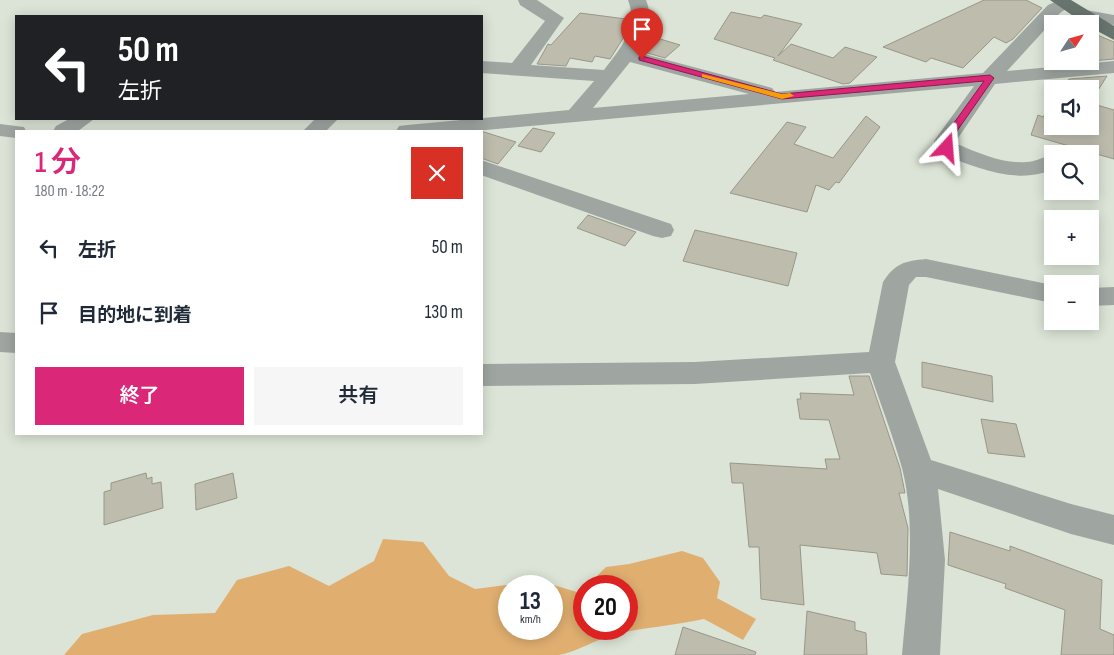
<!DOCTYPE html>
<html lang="ja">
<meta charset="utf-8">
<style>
body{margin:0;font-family:"Sofia Sans Condensed","Noto Sans JP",sans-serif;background:#f6f6f7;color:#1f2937;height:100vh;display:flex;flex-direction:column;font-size:19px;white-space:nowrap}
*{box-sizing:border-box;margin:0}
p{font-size:16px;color:#747a83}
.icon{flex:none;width:28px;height:28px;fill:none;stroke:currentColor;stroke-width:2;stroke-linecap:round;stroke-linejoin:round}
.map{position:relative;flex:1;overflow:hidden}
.details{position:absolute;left:15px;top:130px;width:468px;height:305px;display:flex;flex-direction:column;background:#fff;border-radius:0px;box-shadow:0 2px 12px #0003}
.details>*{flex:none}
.guide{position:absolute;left:15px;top:15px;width:468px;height:105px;border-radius:0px;box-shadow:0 2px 12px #0003;background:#202124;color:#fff;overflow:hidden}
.needle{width:32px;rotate:54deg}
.controls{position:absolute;left:1044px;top:15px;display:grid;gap:10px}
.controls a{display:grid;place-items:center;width:55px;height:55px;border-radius:0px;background:#fff;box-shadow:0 2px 12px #0003;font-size:25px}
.speed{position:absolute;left:498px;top:575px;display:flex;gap:10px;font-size:25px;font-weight:700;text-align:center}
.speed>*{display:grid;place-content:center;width:65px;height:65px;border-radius:50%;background:#fff;box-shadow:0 2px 12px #0003;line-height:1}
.speed small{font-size:12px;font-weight:400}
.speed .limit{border:8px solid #d22;background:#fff;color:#111}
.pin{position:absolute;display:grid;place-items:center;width:42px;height:42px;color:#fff;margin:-51px -21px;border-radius:50% 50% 50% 0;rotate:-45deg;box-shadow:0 0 5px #0007}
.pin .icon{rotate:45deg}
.me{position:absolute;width:55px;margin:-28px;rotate:19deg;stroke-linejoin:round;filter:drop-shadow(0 0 4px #0008)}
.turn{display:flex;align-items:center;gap:18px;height:105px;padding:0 20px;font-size:22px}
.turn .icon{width:65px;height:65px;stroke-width:2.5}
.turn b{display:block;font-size:35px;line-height:42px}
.round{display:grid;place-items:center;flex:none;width:52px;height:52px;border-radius:0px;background:#f6f6f7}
.summary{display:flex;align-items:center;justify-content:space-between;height:85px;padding:0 20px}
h1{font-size:30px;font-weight:600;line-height:38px;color:#db2777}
.cta{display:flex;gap:10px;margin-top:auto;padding:10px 20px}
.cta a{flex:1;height:58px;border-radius:0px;background:#db2777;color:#fff;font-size:20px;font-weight:600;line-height:58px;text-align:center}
.cta a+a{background:#f6f6f7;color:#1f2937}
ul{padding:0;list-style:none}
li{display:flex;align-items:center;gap:15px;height:65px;padding:0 20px}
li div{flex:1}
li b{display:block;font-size:19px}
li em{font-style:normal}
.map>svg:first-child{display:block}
.green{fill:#e0af70;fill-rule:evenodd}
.building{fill:#bdbcad;stroke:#989788}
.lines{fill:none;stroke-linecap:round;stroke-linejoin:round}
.minor{fill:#9fa6a2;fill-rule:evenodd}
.major{fill:#68756e;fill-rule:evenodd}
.route{fill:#db2777;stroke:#8e194d}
.slow{fill:#f59e0b}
</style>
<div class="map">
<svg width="1114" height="655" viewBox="0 0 1114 655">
<rect width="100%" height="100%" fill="#dbe4d6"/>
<path class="green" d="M383,539l40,3 26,34 26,13 39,-5 33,-1 33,10 4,-4v40h42v-43h-39l19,-19 23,-3 53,-13 21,7 17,24 -3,16 39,21 -13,21 -39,-21c-31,7 -61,8 -91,16 -19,5 -34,16 -54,20h-495l18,-21 71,-19 62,-2 22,-33 52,-14 40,20 45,-25zM551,586v43h-42v-43z"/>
<g class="building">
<polygon points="984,0 1026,0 1042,8 1013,39 1006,43 994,37 963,68 931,58 926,62 883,47"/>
<polygon points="731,12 761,18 764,15 802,24 778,56 791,44 833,58 845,47 877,57 850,83 843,84 773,60 775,58 714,39"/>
<polygon points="580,13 626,19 622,28 627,29 624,37 610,59 595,56 592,62 570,58 566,66 537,64 548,44 551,45"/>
<polygon points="1090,32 1114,42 1114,59 1080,62 1090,61"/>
<polygon points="647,35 680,45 665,58 640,51"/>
<polygon points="1107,76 1090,103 1090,89 1062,89 1069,79"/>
<polygon points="1090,103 1114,110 1114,159 1031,135 1038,115 1043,117 1052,104 1052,126 1090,126"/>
<polygon points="866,116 880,127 839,183 836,182 829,190 816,185 807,212 730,193 787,122 806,127 794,144 833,158"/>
<polygon points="533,128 555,133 541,152 518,146"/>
<polygon points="481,132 484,132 516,142 498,164 481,158"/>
<polygon points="588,215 636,232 625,246 577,228"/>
<polygon points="695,230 797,253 788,286 683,261"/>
<polygon points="922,362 992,376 993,402 922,387"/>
<polygon points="849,376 869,376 900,468 905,493 899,493 908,528 907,576 881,574 877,553 800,545 804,605 761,599 759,547 749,547 743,483 732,483 730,463 827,469 825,459 840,459 829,420 800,419 797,399 801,399 800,393 854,395"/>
<polygon points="981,419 1016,424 1025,457 988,453"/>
<polygon points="146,473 147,479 152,477 152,484 161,482 163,508 104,525 104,492 111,490 111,483"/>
<polygon points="233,473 237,498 196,510 195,484"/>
<polygon points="950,532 1010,551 1010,546 1102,580 1100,629 1114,635 1114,655 1061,655 1065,610 1005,588 1006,584 948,565"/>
<polygon points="807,611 855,622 855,630 866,633 867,655 804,655"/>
<polygon points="683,627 756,652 755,655 675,655"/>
</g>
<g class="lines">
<g class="minor">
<path d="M518,0h19l27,18 -33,47 73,5c15,-20 35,-42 24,-70h18c8,20 1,34 -9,52l135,36 3,4 208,-19 65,-68 11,-5h10l4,4 -13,9 -53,58 107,-10v12l-119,11 -39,57 1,3c22,9 45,20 69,18 9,0 17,-5 26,-7v15c-37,15 -77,-3 -113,-17l-5,-12 40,-55 -499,45h-79l3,-5 8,-1 162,-15 25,-29 -113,-8v-12l31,2 33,-42 -25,-16zM630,62l119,32 -156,14z"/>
<polygon points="1080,9 1114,15 1114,25 1074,18 1071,14 1074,10"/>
<polygon points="69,119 94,119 78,131 53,131 56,126"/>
<polygon points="315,119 338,119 326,131 303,131"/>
<polygon points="0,124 24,127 26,131 16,131 16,138 0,136"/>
<polygon points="481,160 671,224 674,230 671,236 662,238 653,236 481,175"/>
<path d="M926,259l126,26v18l-126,-26h-10l-7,8 -14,77 36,98 140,44 43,11v30l-43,-11 -133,-45 7,71 -5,95h-38c5,-58 15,-130 0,-187 -9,-32 -21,-63 -32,-95l-175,11 -214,2v-22l214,-2 174,-10 14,-70c12,-19 22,-21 43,-23z"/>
<polygon points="1114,287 1114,305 1090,306 1090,288"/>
<polygon points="0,332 16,333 16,353 0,352"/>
</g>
<polygon class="major" points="1050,0 1071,0 1114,26 1114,40 1090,27 1090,24 1085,24"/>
</g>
<polygon class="route" points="642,56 782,94 990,75 994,78 950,141 952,148 947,151 942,148 941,141 984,81 782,99 639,60 639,57"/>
<polygon class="slow" points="702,74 782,94 790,93 794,96 782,99 702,77"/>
</svg>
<div class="controls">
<a><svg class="needle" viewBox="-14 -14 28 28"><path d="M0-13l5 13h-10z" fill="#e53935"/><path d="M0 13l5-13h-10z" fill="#747a83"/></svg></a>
<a><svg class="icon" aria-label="sound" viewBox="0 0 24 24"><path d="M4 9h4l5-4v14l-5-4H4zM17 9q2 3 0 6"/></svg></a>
<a><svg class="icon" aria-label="search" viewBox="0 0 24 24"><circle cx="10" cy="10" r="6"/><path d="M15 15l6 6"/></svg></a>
<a>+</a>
<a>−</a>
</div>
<div class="speed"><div>13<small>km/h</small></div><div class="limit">20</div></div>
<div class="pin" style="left:642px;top:59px;background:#d93025"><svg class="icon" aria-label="arrive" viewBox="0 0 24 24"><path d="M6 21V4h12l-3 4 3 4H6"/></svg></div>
<svg class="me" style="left:947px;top:148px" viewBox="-20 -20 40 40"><path d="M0-17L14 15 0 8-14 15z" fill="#db2777" stroke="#fff" stroke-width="4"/></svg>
<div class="guide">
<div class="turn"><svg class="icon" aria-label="left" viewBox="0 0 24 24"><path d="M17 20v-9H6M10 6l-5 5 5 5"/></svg><div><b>50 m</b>左折</div></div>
</div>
<section class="details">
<div class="summary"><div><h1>1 分</h1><p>180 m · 18:22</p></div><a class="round" style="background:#d93025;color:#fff"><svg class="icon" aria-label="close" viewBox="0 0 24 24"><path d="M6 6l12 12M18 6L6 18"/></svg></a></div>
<ul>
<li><svg class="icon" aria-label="left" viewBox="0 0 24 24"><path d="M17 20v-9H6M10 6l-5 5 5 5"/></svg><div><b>左折</b></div><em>50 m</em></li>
<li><svg class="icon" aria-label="arrive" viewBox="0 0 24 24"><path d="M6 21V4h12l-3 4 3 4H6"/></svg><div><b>目的地に到着</b></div><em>130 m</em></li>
</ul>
<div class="cta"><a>終了</a><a>共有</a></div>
</section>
</div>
